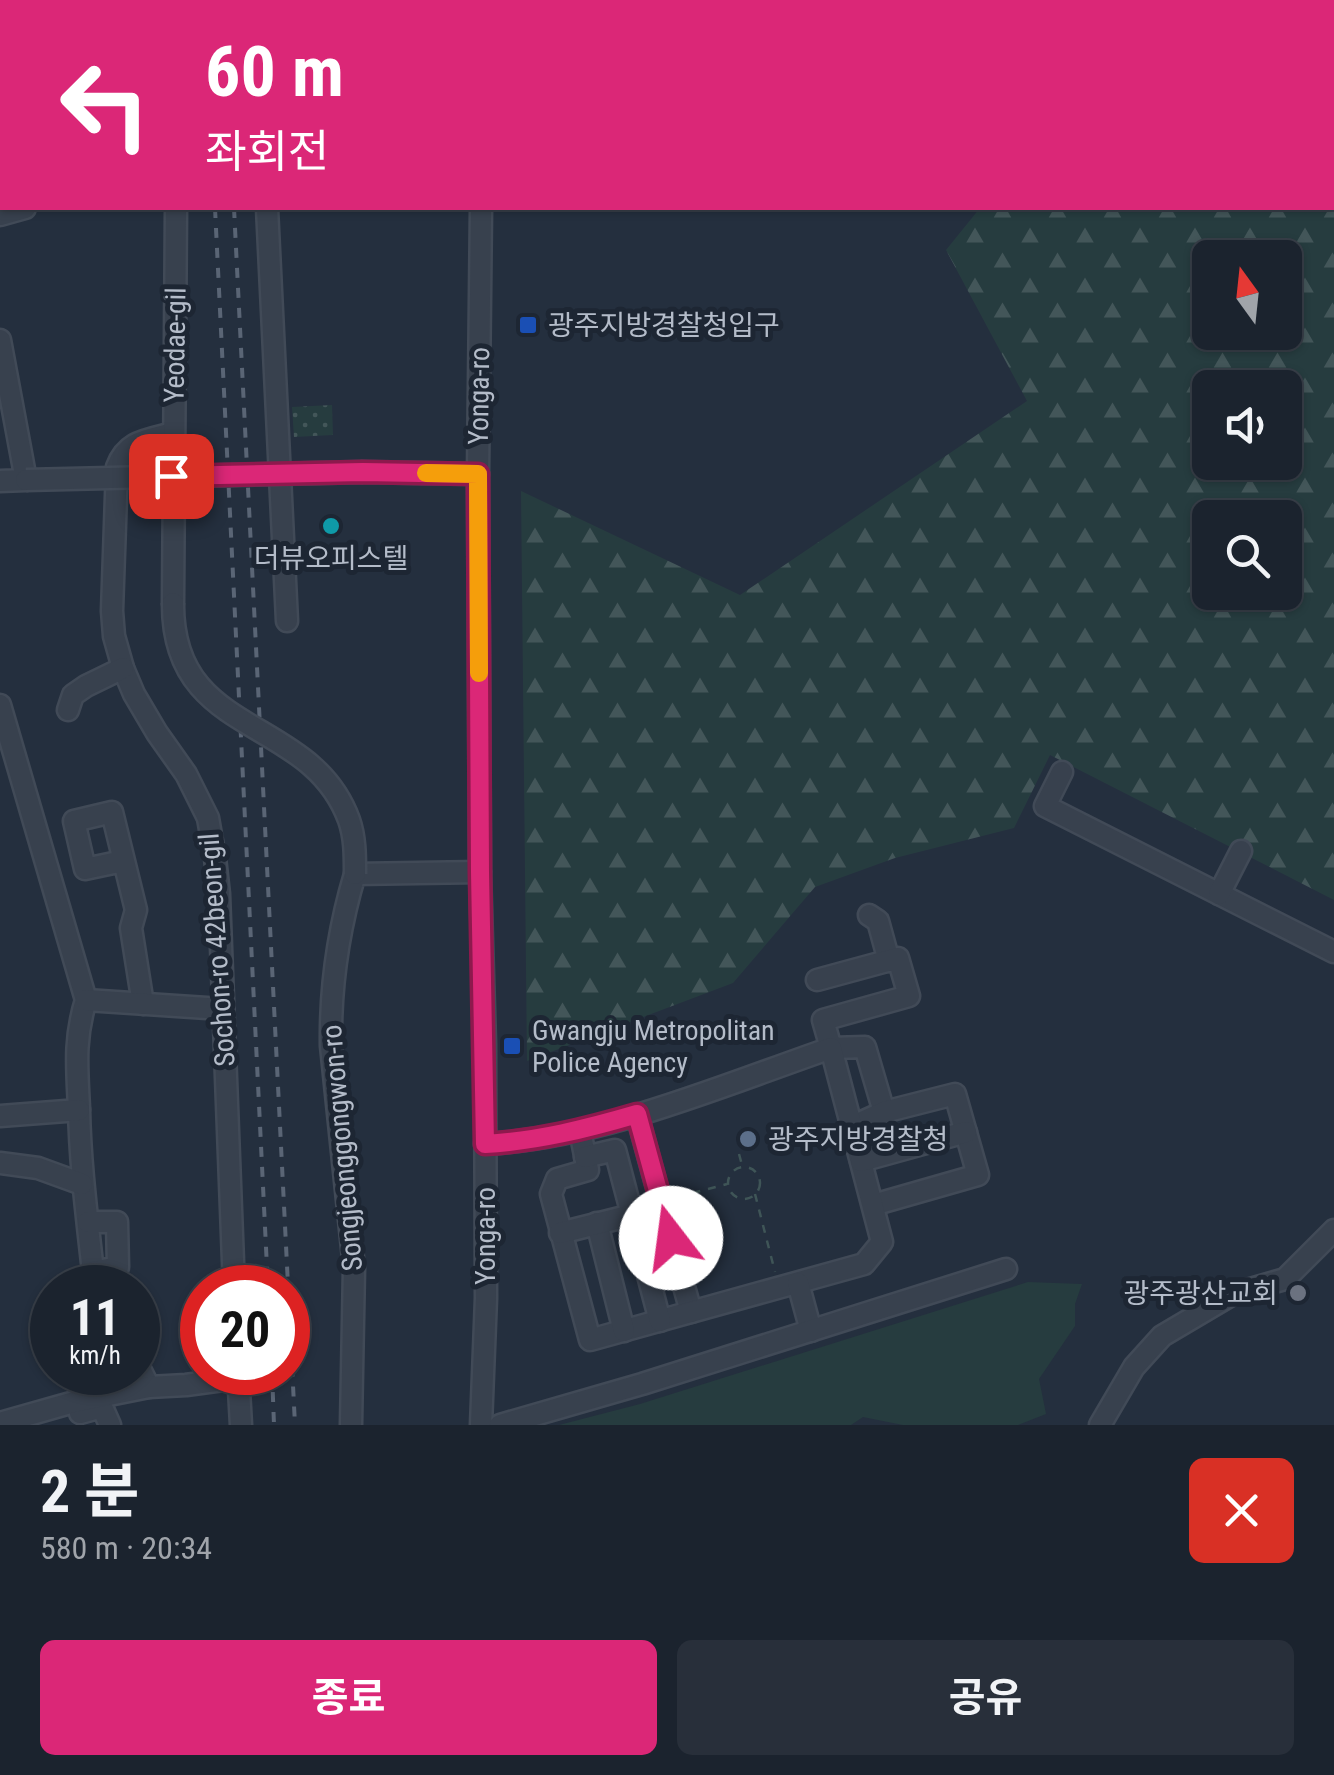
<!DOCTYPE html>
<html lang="ko">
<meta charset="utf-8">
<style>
body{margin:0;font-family:"Roboto Condensed","Noto Sans KR",sans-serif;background:#282f3a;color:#f1f3f6;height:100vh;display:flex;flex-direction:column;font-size:38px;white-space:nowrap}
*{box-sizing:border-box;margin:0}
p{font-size:32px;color:#a0a4aa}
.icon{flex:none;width:55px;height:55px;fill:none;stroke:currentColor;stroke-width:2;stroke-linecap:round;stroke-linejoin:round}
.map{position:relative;height:1425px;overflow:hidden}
.details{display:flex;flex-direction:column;background:#1b232e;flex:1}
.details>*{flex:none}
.top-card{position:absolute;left:0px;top:0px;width:1335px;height:210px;box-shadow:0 2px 8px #0004,0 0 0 2px #39404a;background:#db2777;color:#fff;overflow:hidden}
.needle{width:65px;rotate:345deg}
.tools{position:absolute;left:1192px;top:240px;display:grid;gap:20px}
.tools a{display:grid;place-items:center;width:110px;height:110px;border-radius:15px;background:#1b232e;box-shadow:0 2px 8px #0004,0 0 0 2px #39404a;font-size:50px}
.speed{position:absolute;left:30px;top:1265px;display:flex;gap:20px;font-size:50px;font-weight:700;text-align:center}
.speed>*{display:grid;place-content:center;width:130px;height:130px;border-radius:50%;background:#1b232e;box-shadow:0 2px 8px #0004,0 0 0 2px #39404a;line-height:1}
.speed small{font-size:25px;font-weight:400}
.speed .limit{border:15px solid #d22;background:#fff;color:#111}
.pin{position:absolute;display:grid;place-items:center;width:85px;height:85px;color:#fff;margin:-42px;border-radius:20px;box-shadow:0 5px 15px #0006}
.me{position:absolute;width:110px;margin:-55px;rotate:345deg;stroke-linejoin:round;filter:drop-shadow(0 0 8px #0008)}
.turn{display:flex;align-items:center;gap:35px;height:210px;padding:0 40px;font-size:45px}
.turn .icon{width:130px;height:130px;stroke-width:2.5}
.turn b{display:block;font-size:70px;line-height:85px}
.round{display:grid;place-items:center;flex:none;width:105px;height:105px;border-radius:15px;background:#282f3a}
.head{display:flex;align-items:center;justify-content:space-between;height:170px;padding:0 40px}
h1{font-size:60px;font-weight:700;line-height:75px}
.primary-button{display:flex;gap:20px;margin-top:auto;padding:20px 40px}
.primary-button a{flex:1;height:115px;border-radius:15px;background:#db2777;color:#fff;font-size:40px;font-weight:700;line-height:115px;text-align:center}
.primary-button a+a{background:#282f3a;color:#f1f3f6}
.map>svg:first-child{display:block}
.green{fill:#263c3f}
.forest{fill:url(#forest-firs);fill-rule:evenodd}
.park{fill:url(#park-dots)}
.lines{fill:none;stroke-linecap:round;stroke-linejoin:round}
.minor-casing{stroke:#414a57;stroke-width:25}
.path{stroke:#3f5557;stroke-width:2.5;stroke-dasharray:8 8;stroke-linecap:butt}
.minor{stroke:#38414e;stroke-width:20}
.rail{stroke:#5a6575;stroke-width:4;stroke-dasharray:10 10;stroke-linecap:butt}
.minor-bridge-casing{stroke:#414a57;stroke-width:25;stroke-linecap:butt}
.minor-bridge{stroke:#38414e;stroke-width:20}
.route-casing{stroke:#8e194d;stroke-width:25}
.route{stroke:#db2777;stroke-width:18}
.slow{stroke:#f59e0b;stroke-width:18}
.transit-dot{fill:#1a4fb4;stroke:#1d2633;stroke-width:4}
.culture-dot{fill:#0f9aa8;stroke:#1d2633;stroke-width:4}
.service-dot{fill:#5c6f8a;stroke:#1d2633;stroke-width:4}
.worship-dot{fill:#6b7280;stroke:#1d2633;stroke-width:4}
.labels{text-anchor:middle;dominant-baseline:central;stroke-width:10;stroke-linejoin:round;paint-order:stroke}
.poi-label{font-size:28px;fill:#b4bcc9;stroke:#1d2633;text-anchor:start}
.street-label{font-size:28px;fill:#b4bcc9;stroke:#1d2633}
</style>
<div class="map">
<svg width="1334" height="1425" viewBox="0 0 1334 1425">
<defs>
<pattern id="forest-firs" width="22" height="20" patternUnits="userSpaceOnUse" patternTransform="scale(2.5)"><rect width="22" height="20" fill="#263c3f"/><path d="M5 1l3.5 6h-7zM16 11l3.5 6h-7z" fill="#435659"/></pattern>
<pattern id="park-dots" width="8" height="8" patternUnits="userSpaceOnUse" patternTransform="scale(2.5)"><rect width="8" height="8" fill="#263c3f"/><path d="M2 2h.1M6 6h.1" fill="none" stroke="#435659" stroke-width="1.8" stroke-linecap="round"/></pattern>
</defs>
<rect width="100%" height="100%" fill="#242f3e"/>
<polygon class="green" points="1028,1282 1082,1284 1075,1304 1075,1326 1039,1379 1046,1414 1018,1425 903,1425 863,1417 851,1425 559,1425 640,1404"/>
<path class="forest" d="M1080,0h254v900l-284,-145 -36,73 -119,30 -80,29 -82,96 -206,78 -6,-570 219,104 287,-194 -81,-151 34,-42h352v-206h-253zM1210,258h75v74h-75zM1210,388h75v74h-75zM1210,518h75v74h-75z"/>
<polygon class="park" points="332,405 333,435 294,437 292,407"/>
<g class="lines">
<g class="minor-casing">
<g id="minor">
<polyline points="171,0 171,2"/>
<polyline points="256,0 257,2"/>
<polyline points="471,0 471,2"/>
<polyline points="267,208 287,621"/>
<polyline points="0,215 25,208"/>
<polyline points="0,340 26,480 0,481"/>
<path d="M173,433c-25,7 -46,7 -56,34l-5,144 2,25 9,32 11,26 23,39 29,41 22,44 7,40 4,36 15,394"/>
<polyline points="363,472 478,474"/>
<polyline points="173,603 176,208"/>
<path d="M0,705l86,295c-12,39 -9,67 -7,108 1,55 8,109 14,164l7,16"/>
<polyline points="68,710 73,695 86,686 123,668"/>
<polyline points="1062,772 1045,806 1334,952"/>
<polyline points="123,861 85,869 74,821 112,812 136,910 131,928 143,1004"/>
<polyline points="1219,894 1241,851"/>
<polyline points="869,915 878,921 889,961"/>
<polyline points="817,980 898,958 909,996 823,1020 831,1048 865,1047 884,1112"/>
<polyline points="86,1000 222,1009"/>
<polyline points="637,1115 691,1312"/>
<polyline points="0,1116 79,1110"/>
<polyline points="851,1127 884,1112 955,1094 978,1175 873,1205"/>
<path d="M485,1144c116,-6 236,-58 346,-96l51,194 -18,22 -274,76 -39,-146 6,-15 31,-9 -8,-39"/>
<polyline points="585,1157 615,1150 660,1321"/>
<polyline points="861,1161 966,1132"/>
<polyline points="0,1163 38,1168 82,1184"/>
<polyline points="88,1222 117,1222 118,1267 93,1272"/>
<polyline points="597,1223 624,1331"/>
<polyline points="560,1233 632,1215"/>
<polyline points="798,1283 811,1331"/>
<polyline points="138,1365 149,1387"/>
<polyline points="238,1372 241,1425"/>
<polyline points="80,1413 102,1407 110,1425"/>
<polyline points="0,1423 74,1402 149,1387 186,1385 238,1378"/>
<path d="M351,1425l3,-157 -23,-222c-1,-60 7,-115 24,-172l125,-2"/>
<polyline points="481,1425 486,1298 485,1043 480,872 478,474 481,208"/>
<polyline points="500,1425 642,1384 1006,1269"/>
<polyline points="1100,1425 1134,1367 1162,1336 1233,1294 1285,1279 1334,1230"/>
</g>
</g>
<g class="path">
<polyline points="739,1154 742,1165"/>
<circle cx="744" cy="1183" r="16"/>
<polyline points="755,1194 775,1272"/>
<polyline points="677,1197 727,1184"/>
</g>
<use href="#minor" class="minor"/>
<g class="rail">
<polyline points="196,0 196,2"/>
<polyline points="233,0 233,2"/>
<polyline points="215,208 268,1288"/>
<polyline points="234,208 295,1425"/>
<polyline points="272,1372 274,1425"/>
</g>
<g class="minor-bridge-casing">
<g id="minor-bridge">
<polyline points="26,480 363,472"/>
<path d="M173,603c-1,137 137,110 176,217 6,17 6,35 6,54"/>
</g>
</g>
<use href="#minor-bridge" class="minor-bridge"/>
</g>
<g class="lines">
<g class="route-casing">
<path id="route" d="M171,476l192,-4 115,2 2,398 5,272c52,-3 101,-15 152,-30l34,124"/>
</g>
<use href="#route" class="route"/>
<polyline class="slow" points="426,473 478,474 479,673"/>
</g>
<g class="transit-dot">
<rect x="518" y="315" width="20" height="20" rx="5"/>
<rect x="502" y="1036" width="20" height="20" rx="5"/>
</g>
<circle class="culture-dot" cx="331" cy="526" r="10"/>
<circle class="service-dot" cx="748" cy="1139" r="10"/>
<circle class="worship-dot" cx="1298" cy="1293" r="10"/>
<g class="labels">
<g class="poi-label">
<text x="548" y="325">광주지방경찰청입구</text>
<text x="331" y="558" text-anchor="middle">더뷰오피스텔</text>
<text x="532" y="1030">Gwangju Metropolitan<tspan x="532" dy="32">Police Agency</tspan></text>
<text x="768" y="1139">광주지방경찰청</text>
<text x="1278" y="1293" text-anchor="end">광주광산교회</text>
</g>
<g class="street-label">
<text transform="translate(175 345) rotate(-89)">Yeodae-gil</text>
<text transform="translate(479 396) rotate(-89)">Yonga-ro</text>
<text transform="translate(217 950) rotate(-94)">Sochon-ro 42beon-gil</text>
<text transform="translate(342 1148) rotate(-95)">Songjeonggongwon-ro</text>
<text transform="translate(485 1236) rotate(-90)">Yonga-ro</text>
</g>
</g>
</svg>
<div class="tools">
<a><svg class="needle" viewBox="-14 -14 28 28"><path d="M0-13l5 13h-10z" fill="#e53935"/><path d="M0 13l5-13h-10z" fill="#a0a4aa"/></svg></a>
<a><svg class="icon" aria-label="sound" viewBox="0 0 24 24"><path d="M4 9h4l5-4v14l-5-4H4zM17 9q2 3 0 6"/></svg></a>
<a><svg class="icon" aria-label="search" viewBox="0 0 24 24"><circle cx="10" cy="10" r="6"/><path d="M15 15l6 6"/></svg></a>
</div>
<div class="speed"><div>11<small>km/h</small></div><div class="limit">20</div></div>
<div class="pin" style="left:171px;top:476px;background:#d93025"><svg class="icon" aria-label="arrive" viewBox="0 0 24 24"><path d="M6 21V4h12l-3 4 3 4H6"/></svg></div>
<svg class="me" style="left:671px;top:1238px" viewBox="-20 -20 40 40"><circle r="19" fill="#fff"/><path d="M0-13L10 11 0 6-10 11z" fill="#db2777"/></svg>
<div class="top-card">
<div class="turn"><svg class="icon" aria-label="left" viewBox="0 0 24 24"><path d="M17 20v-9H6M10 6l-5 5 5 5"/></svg><div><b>60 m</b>좌회전</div></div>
</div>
</div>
<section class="details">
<div class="head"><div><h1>2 분</h1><p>580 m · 20:34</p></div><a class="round" style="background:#d93025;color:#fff"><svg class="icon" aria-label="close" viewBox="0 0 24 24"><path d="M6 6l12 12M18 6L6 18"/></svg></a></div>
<div class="primary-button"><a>종료</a><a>공유</a></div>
</section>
